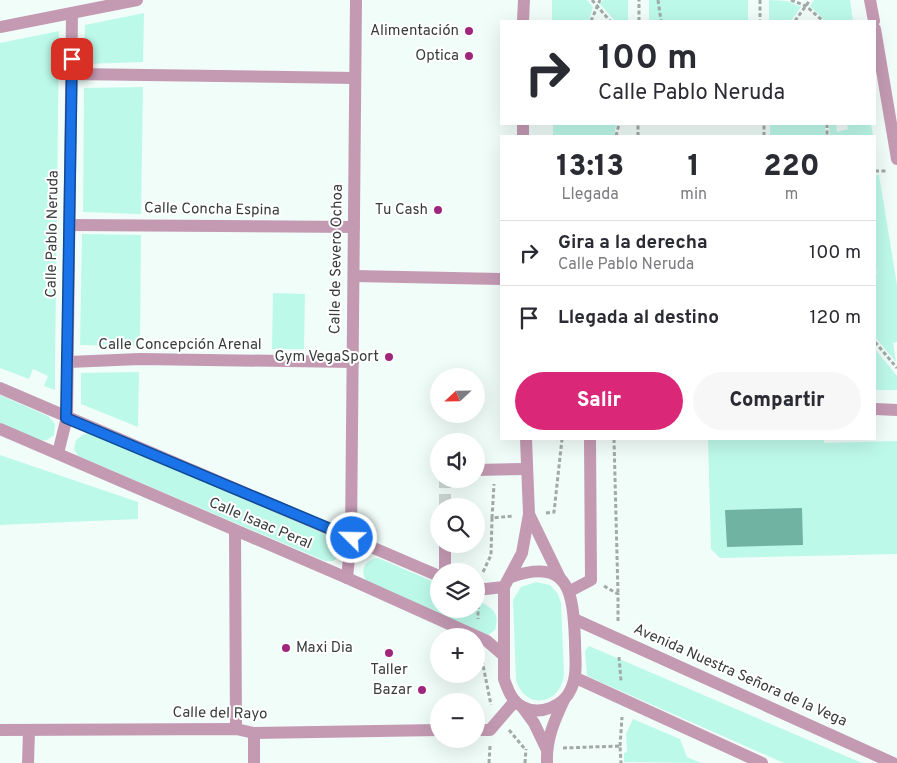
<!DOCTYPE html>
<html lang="es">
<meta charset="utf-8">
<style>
body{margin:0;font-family:Overpass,sans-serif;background:#f7f7f7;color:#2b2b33;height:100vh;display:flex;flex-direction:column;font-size:19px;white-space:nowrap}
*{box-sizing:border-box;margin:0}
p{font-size:16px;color:#7c7c81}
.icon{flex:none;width:28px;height:28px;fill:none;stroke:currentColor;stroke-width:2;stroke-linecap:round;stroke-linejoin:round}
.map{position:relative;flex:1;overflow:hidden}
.side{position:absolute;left:500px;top:135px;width:376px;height:305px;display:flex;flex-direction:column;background:#fff;border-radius:0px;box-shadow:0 5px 20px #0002}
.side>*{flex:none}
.guide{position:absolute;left:500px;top:20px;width:376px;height:105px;border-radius:0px;box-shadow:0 5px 20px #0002;background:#fff;color:#2b2b33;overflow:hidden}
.needle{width:32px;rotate:248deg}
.fabs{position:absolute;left:430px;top:368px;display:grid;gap:10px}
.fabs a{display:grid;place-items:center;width:55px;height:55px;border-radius:50%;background:#fff;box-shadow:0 5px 20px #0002;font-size:25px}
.pin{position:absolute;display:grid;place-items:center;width:42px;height:42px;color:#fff;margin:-21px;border-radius:10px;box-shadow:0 2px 8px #0006}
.me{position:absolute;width:55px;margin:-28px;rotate:293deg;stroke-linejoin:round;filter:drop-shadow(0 0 4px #0008)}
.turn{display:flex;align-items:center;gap:18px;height:105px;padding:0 15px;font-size:22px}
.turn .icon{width:65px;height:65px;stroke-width:2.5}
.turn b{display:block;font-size:35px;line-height:42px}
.eta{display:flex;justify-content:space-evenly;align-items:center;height:85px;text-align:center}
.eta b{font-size:30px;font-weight:800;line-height:35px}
.primary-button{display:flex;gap:10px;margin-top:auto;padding:10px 15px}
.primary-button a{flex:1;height:58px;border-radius:30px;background:#db2777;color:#fff;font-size:20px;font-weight:800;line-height:58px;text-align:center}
.primary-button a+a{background:#f7f7f7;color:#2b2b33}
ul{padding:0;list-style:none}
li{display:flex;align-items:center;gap:15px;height:65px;padding:0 15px;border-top:1px solid #e1e1e2}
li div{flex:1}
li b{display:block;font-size:19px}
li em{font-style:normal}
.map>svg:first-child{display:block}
.green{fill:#bdf9e9}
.water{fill:#70b3a2}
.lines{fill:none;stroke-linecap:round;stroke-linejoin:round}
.minor-tunnel{stroke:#ccd7d3;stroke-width:12;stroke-dasharray:12 6;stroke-linecap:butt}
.path{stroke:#a1aaa7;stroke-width:3;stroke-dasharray:4 2.5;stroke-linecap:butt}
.minor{stroke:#c49ab3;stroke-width:12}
.route-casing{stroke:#114b97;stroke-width:12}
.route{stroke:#1a73e8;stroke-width:9}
.poi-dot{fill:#a0267c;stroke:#fff;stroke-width:2}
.labels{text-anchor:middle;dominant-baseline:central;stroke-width:4;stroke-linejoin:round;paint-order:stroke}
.poi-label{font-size:15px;fill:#383d3b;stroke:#fff;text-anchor:end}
.street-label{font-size:15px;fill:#383d3b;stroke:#fff}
</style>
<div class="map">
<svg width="897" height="763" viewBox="0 0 897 763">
<rect width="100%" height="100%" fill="#f1fdf9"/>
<g class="green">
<polygon points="552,0 587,0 593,7 589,21 552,21"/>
<polygon points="603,0 628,0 628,21 615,21 600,4"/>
<rect x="649" y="0" width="99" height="21"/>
<polygon points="769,0 787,1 801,7 791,21 769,21"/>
<polygon points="814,0 850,0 853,21 825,21 810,6"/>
<polygon points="144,13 143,62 84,64 85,25"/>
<polygon points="59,31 55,364 55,390 44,386 48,376 33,369 29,379 0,368 0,43"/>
<polygon points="143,87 141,214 83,212 84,88"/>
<polygon points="553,124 616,124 614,136 553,136"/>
<rect x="770" y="124" width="55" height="12"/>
<polygon points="836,124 837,132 848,129 847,124 871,124 873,136 830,136 829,125"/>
<polygon points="875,175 879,175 897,285 897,342 893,343 896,362 875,337 875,274 877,274 875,262"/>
<polygon points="82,234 141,235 140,346 80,345"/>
<polygon points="273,293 305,294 304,349 272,349"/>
<polygon points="875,349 897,376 897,390 875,390"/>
<polygon points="139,372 138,427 81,404 81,373"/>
<polygon points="0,395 48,416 55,424 54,435 47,440 40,441 0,424"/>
<path d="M90,433l247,105c6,8 5,17 -4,23h-8l-247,-105 -4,-7 2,-9 8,-6z"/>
<polygon points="708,439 824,439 824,443 897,441 897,554 720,558 711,549"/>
<polygon points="0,455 138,502 138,519 0,525"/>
<path d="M378,558l61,26v25h37v-9c15,7 25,12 19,30l-7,5 -121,-53c-8,-11 -2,-23 11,-24z"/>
<path d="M536,582l14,3 8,9 3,9 3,71c-3,31 -39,37 -48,6l-3,-80 8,-13z"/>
<polygon points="589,646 862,763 784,763 587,676 585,651"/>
<polygon points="633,719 680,739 687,757 701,763 624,762 624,753 627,752 626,734"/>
</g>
<polygon class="water" points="802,508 803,545 727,547 725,510"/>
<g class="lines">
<polyline class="minor-tunnel" points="445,506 445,479"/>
<g class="path">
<polyline points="592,0 610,21"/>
<polyline points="658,0 661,21"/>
<polyline points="760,0 760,21"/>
<polyline points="791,0 806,6 823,21"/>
<polyline points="591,21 600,0"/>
<polyline points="639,21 639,0"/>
<polyline points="795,21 810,0"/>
<polyline points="827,124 827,136"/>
<polyline points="616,136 619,124"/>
<polyline points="638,136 638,124"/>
<polyline points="764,136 764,124"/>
<polyline points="875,171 886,171"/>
<polyline points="875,342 897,368"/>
<polyline points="614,439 618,594"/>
<polyline points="546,513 554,512 562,439"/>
<polyline points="492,518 494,484"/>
<polyline points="483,572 491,555 492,518 513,516"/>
<polyline points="604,586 618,594 618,621"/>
<polyline points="478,605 478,619"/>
<polyline points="619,657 621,681"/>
<polyline points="482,660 491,705"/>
<polyline points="509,730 525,749"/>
<polyline points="620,746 622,717"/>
<polyline points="563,748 620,746 621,763"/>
<polyline points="489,763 490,746"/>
<polyline points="525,763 526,749"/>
</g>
<g class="minor">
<polyline points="870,0 874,21"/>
<polyline points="523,21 524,0"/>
<polyline points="0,27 137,0"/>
<polyline points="875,29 897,159"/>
<polyline points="72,74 355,78"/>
<polyline points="523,124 523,136"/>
<polyline points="69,225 354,227"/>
<polyline points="354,276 501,279"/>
<polyline points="68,362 140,359 353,362"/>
<polyline points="0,388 439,576"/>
<polyline points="875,409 897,410"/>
<polyline points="0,429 347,578 487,641 503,655"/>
<polyline points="58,453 67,417 72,14"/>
<polyline points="476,470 526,469"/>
<polyline points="529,514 560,578"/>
<polyline points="235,531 236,729"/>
<polyline points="445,545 445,571"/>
<path d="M511,577c59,-20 62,16 64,64 0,16 3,33 -4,48 -7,17 -31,27 -48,18 -11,-5 -15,-17 -19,-28v-92l18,-34 7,-39 -3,-75"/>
<polyline points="347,578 351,538 356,0"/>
<polyline points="476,590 504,587"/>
<polyline points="570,591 591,580 590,439"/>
<polyline points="574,619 893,763"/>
<polyline points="576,678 762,763"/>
<polyline points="523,708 534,723 546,748"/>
<polyline points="0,730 236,729 254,733 439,730"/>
<polyline points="476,730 490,730 515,701"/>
<polyline points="28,763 29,730"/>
<polyline points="254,763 254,733"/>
<path d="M547,763c-1,-23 7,-42 17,-63"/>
</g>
</g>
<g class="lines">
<g class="route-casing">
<polyline id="route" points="72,59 66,418 352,538"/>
</g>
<use href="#route" class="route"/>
</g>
<g class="poi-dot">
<circle cx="469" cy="31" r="5"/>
<circle cx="469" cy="56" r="5"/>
<circle cx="438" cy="210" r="5"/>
<circle cx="389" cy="357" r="5"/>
<circle cx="286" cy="648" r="5"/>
<circle cx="389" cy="653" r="5"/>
<circle cx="422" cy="690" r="5"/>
</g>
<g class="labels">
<g class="poi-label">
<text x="459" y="31">Alimentación</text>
<text x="459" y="56">Optica</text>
<text x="428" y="210">Tu Cash</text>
<text x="379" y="357">Gym VegaSport</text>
<text x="296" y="648" text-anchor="start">Maxi Dia</text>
<text x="389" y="670" text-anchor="middle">Taller</text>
<text x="412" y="690">Bazar</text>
</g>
<g class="street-label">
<text transform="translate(212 210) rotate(1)">Calle Concha Espina</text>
<text transform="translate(53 234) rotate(-89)">Calle Pablo Neruda</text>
<text transform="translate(337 259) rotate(-89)">Calle de Severo Ochoa</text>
<text x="180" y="345">Calle Concepción Arenal</text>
<text transform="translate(260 524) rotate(23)">Calle Isaac Peral</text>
<text transform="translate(740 676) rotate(24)">Avenida Nuestra Señora de la Vega</text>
<text transform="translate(220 714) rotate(1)">Calle del Rayo</text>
</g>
</g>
</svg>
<div class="fabs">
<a><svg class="needle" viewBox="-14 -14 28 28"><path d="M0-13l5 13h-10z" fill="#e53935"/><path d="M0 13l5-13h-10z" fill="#7c7c81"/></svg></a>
<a><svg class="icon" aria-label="sound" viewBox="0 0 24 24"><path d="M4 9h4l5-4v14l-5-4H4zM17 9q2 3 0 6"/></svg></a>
<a><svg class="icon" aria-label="search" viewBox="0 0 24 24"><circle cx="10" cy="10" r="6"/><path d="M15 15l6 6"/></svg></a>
<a><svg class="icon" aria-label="layers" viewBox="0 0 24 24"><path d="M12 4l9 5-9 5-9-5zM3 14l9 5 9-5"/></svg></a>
<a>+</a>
<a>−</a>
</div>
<div class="pin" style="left:72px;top:59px;background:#d93025"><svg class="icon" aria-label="arrive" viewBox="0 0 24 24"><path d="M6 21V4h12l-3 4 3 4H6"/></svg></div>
<svg class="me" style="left:352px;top:538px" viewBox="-20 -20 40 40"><circle r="17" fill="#1a73e8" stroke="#fff" stroke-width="3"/><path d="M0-11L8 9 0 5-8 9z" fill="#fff"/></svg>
<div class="guide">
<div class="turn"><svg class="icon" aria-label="right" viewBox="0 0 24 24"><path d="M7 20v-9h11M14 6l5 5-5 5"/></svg><div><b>100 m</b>Calle Pablo Neruda</div></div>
</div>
<section class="side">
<div class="eta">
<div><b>13:13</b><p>Llegada</p></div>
<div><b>1</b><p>min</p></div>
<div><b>220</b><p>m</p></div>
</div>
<ul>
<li><svg class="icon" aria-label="right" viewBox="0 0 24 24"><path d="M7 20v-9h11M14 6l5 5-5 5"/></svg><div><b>Gira a la derecha</b><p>Calle Pablo Neruda</p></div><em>100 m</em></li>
<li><svg class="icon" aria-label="arrive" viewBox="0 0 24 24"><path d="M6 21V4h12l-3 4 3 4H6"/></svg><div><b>Llegada al destino</b></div><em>120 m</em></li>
</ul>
<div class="primary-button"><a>Salir</a><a>Compartir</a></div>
</section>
</div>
